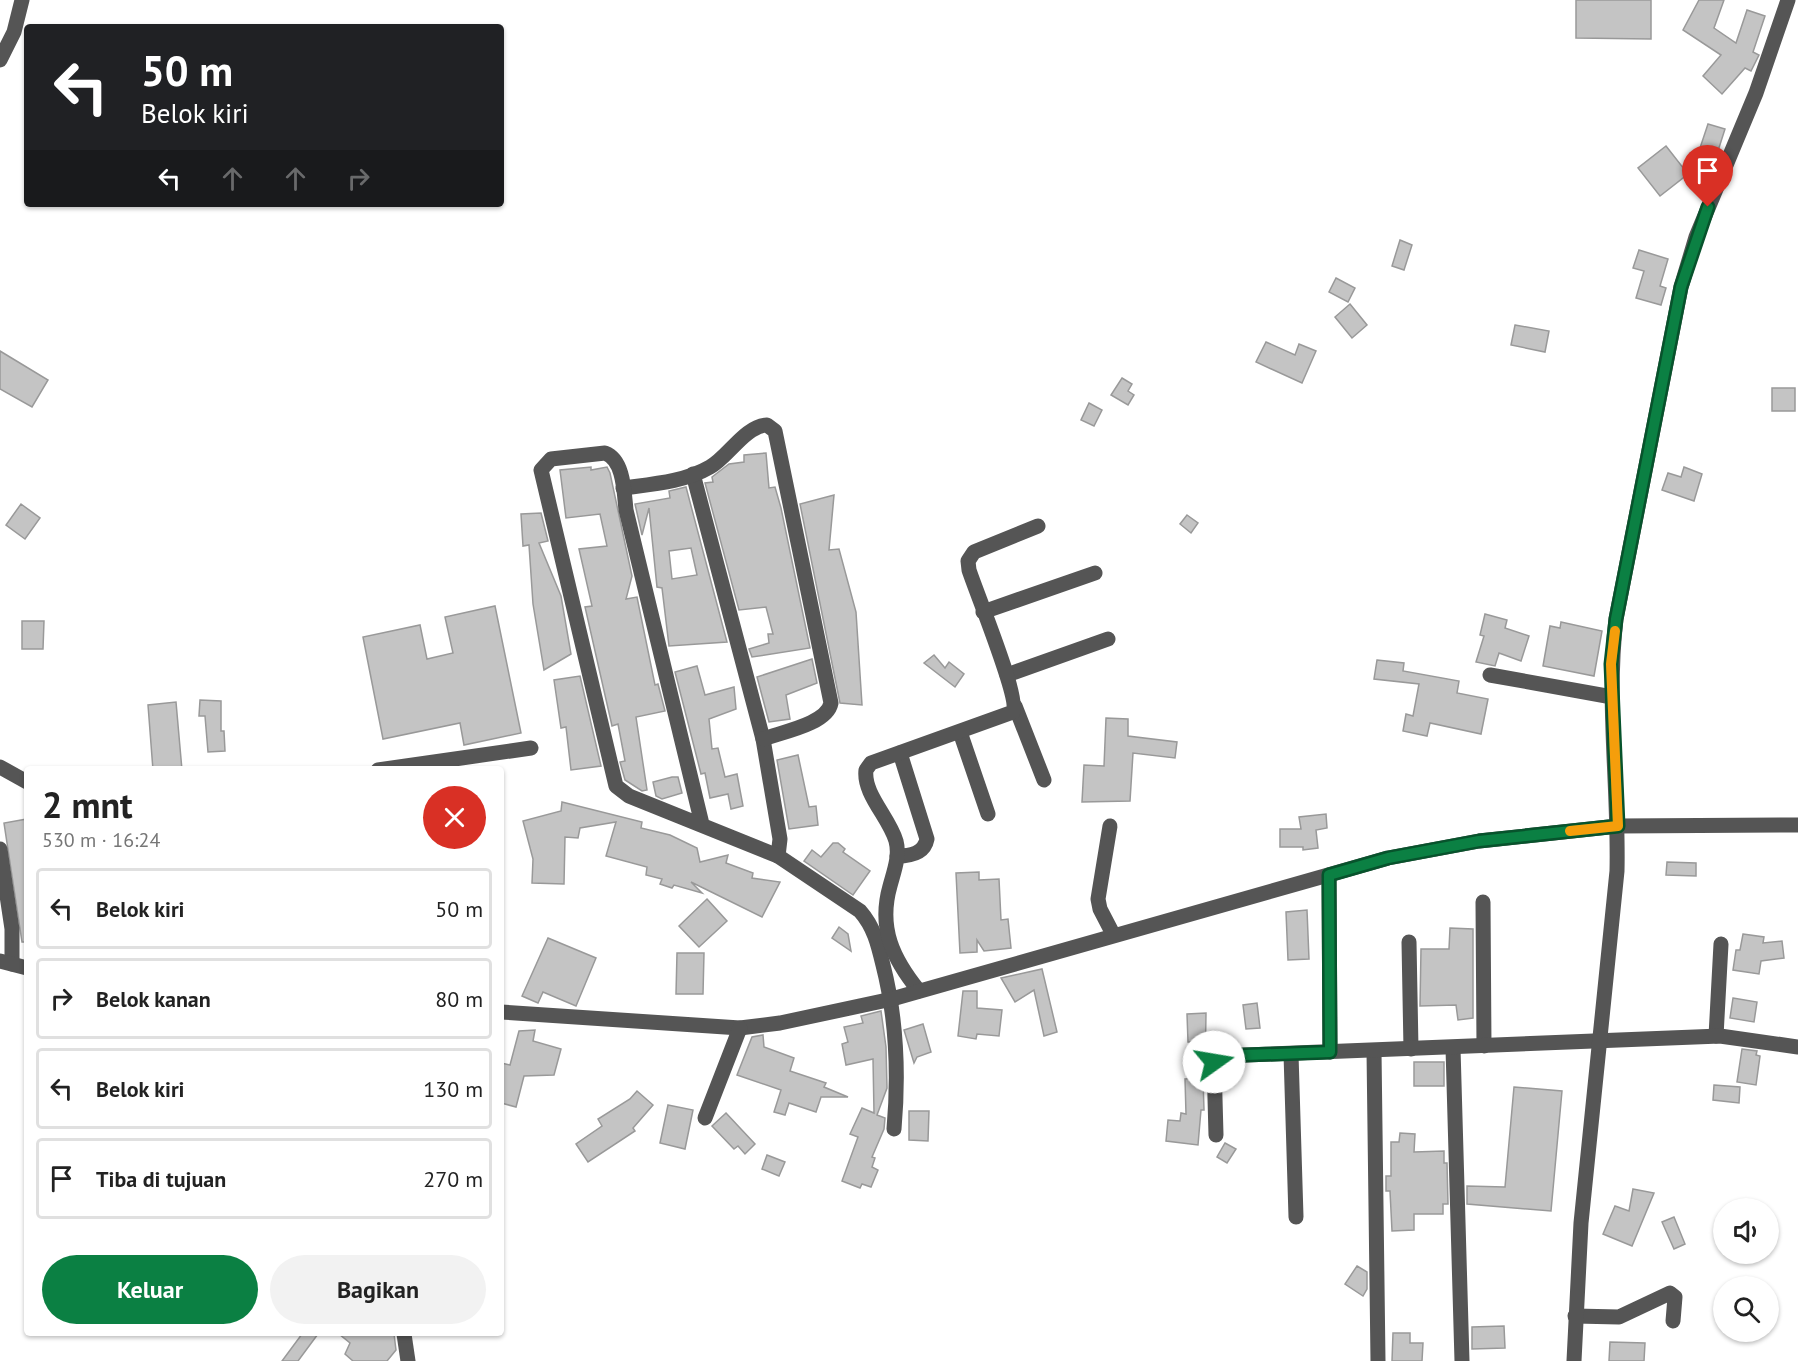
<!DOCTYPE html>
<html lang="id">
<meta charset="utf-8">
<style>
body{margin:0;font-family:"PT Sans",sans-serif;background:#f2f2f2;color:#222;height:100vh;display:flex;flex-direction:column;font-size:22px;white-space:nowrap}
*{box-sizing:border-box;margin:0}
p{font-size:20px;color:#767676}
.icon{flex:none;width:33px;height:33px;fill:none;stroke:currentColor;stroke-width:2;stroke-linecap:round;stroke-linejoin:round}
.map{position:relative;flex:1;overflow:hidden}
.details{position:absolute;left:24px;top:766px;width:480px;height:570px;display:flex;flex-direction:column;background:#fff;border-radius:6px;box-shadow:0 2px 4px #0004}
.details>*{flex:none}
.hud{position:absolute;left:24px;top:24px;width:480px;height:183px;border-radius:6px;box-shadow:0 2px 4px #0004;background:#202124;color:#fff;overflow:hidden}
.fabs{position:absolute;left:1713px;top:1198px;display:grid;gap:12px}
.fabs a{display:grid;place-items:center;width:66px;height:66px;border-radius:50%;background:#fff;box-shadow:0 2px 4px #0004;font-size:30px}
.pin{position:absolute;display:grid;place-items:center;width:51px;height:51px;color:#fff;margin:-62px -26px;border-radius:50% 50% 50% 0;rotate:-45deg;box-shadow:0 0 6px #0007}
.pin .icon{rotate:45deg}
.me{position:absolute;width:66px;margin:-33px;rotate:77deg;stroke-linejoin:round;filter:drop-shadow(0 0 4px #0008)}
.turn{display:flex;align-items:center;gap:21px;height:126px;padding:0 18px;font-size:27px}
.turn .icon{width:78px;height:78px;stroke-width:2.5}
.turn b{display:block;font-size:42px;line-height:51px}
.lanes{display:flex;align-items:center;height:57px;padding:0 18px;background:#0003;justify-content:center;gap:30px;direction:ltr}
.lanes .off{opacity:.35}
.round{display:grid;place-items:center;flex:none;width:63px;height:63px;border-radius:32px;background:#f2f2f2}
.head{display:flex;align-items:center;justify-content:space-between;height:102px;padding:0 18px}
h1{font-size:36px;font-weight:600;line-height:45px}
.primary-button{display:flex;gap:12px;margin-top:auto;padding:12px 18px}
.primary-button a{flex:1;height:69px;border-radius:36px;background:#0b8043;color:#fff;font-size:24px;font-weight:600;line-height:69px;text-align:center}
.primary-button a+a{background:#f2f2f2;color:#222}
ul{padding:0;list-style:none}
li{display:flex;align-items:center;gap:18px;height:81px;margin:0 12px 9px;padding:0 6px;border:3px solid #e0e0e0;border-radius:6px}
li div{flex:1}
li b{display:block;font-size:22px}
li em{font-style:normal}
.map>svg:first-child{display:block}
.building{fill:#c4c4c4;stroke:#999;stroke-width:1.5;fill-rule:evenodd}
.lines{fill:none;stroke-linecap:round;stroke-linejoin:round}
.minor{stroke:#555;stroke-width:15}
.route-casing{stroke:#07532c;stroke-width:15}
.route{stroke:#0b8043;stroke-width:10}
.slow{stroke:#f59e0b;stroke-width:10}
</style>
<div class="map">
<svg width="1798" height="1361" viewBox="0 0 1798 1361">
<rect width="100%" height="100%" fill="#fff"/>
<g class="building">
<polygon points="1576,0 1651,0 1651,39 1576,38"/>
<polygon points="1699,0 1724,0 1714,28 1736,43 1747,10 1765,16 1753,52 1759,55 1751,71 1745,68 1722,94 1703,76 1721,55 1683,30"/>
<polygon points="1708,124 1725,129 1717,154 1700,148"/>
<polygon points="1666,146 1688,174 1660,196 1638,168"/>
<polygon points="1400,240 1412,245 1404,270 1392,266"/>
<polygon points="1639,250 1668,259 1660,286 1666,288 1661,305 1636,298 1644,271 1633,268"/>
<polygon points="1336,278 1355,288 1348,302 1329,292"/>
<polygon points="1350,304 1367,325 1352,338 1335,317"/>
<polygon points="1515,325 1549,331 1545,352 1511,345"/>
<polygon points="1266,342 1295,355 1299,344 1316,351 1302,383 1256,362"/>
<polygon points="0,351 48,380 32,407 0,389"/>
<polygon points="1122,378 1132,384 1128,391 1134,395 1128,405 1111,395"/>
<rect x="1772" y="388" width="23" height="23"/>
<polygon points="1089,403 1102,410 1094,426 1081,420"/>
<polygon points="766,453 769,488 775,487 781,508 810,648 752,657 749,649 769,643 768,634 773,634 766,607 739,610 705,483 713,482 712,477 729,464 744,462 744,455"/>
<polygon points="591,467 591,470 607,467 610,473 632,576 626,599 637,597 655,685 658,684 665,711 636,717 647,790 642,791 625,780 620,762 625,761 618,724 612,726 585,607 592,606 579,549 607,546 600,514 566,518 560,470"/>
<polygon points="1684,467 1702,474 1694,501 1662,490 1668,473 1681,477"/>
<path d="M686,487l41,155 -58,4 -7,-58 -5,-1 -8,-79 -7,27 -7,-31 35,-6 -1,-7zM691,548l6,27 -25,4 -3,-28z"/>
<polygon points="834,495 829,550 839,549 856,612 862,705 840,703 800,504"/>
<polygon points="21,504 40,518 25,539 6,525"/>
<polygon points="541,513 548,541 539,543 561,596 571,654 544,670 533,604 529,545 523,546 521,514"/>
<polygon points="1187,515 1198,523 1191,533 1180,524"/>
<polygon points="495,606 521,733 464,745 460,723 383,739 363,637 420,625 427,659 453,653 445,617"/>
<polygon points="1485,614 1507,620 1505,628 1529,636 1521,661 1499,653 1495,666 1476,662 1484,636 1480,635"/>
<polygon points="22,621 44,621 43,649 22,649"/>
<polygon points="1561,622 1602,631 1594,676 1543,666 1550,626 1560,628"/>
<polygon points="934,655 945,668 949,662 964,674 955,687 924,663"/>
<polygon points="812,659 817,683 786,695 790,719 769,722 757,677"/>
<polygon points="1377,660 1404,663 1403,671 1459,681 1457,693 1488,699 1481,734 1430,723 1427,736 1403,731 1406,714 1413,716 1419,684 1374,679"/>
<polygon points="697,666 705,695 734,687 736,709 709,719 712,749 718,748 725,777 737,774 743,806 731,809 728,794 710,798 705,773 701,774 675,672"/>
<polygon points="580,676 601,766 571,770 566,727 561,728 554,680"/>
<polygon points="200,700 221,701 221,731 224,731 225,751 208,752 205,716 199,716"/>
<polygon points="176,702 182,770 153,770 148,705"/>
<polygon points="1106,718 1128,719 1128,736 1177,742 1175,758 1133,753 1130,801 1082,802 1084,765 1104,766"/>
<polygon points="798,755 809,807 816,806 818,825 789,829 777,760"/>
<polygon points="672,777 678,777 682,793 662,799 656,796 653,782"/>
<polygon points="562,802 642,822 641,828 670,835 697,848 700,862 728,855 726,863 753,873 752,878 780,882 762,917 691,882 702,893 674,885 672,888 660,884 662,879 646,875 647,867 606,856 616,822 580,828 578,838 565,837 564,884 532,883 533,859 523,821 561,811"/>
<polygon points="1326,814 1327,828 1316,830 1318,848 1303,850 1303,847 1280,847 1280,829 1301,829 1299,817"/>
<polygon points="27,819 27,942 22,942 4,823"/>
<polygon points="833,843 838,843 845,849 843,852 870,871 853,895 804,861 812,850 821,857"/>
<polygon points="1667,862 1696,863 1696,876 1666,875"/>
<polygon points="979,872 979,880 999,879 1001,920 1008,919 1011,948 984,951 977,940 977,952 960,953 956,873"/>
<polygon points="707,899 727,921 699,947 679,926"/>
<polygon points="1307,910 1309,959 1288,960 1286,912"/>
<polygon points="839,927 848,934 851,951 832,938"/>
<polygon points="1450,928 1473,929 1473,1018 1458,1020 1456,1005 1420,1006 1421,949 1449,949"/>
<polygon points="1743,934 1764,937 1763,943 1782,941 1784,958 1761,961 1759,974 1733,970 1736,950 1740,950"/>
<polygon points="548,938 596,958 576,1006 543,992 538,1003 522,996"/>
<polygon points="677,953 704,953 703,994 676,994"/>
<polygon points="1042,969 1057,1032 1044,1036 1034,990 1015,1002 1001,978"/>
<polygon points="963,991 977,991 977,1008 1002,1010 999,1036 977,1034 976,1039 958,1036"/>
<polygon points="1733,998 1757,1002 1754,1022 1730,1018"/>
<polygon points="1257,1003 1260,1028 1246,1029 1243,1005"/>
<polygon points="881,1011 886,1047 887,1088 877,1115 885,1118 884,1129 872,1157 875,1158 872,1167 878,1170 871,1187 862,1184 860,1188 842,1181 858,1137 850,1134 862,1108 874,1113 873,1059 846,1065 842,1044 848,1042 844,1027 863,1023 861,1016"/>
<polygon points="1206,1013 1205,1075 1193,1076 1192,1042 1188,1042 1187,1014"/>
<polygon points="923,1024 931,1052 917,1057 914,1063 904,1030"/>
<polygon points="535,1030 533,1041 561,1049 554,1075 524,1076 516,1107 501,1103 501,1063 510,1065 519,1031"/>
<polygon points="763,1035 764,1047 794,1058 790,1071 826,1083 824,1087 848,1097 821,1097 816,1112 789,1103 785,1115 774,1112 781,1090 737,1075 752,1037"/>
<polygon points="1742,1049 1757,1051 1756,1055 1760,1056 1756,1085 1737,1082"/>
<rect x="1414" y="1062" width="30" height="24"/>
<polygon points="1203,1078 1204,1110 1201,1110 1198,1145 1166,1141 1168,1120 1180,1121 1181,1113 1186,1114 1185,1079"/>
<polygon points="1714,1085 1740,1087 1739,1103 1713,1100"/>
<polygon points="1514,1087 1562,1091 1551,1211 1467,1204 1467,1186 1505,1187"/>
<polygon points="637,1091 653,1105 633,1128 635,1131 588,1162 576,1144 602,1126 598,1119 630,1099"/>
<polygon points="668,1105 693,1110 685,1149 660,1143"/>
<polygon points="909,1111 929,1111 928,1141 909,1140"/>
<polygon points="726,1113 755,1144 745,1154 738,1146 734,1149 712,1126"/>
<polygon points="1400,1133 1415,1134 1414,1152 1444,1151 1444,1163 1447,1163 1448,1204 1443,1204 1443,1214 1414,1214 1414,1230 1392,1231 1390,1191 1386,1191 1386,1176 1391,1176 1391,1142 1399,1142"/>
<polygon points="1225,1143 1236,1149 1227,1163 1217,1157"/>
<polygon points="767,1155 785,1162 779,1176 762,1169"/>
<polygon points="1633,1189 1654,1193 1632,1246 1603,1234 1615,1206 1629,1211"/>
<polygon points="1674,1217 1685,1244 1674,1249 1662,1222"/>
<polygon points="1357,1266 1367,1272 1367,1289 1363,1296 1345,1284"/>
<polygon points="1504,1326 1505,1348 1472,1349 1472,1327"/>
<polygon points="1393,1333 1410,1333 1410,1343 1423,1343 1422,1361 1392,1361"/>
<polygon points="302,1334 318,1334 298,1361 282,1361"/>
<polygon points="339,1334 394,1334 396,1350 387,1361 353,1361 345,1354 350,1343"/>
<polygon points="1610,1342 1645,1343 1644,1361 1609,1361"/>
</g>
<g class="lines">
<g class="minor">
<polyline points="0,60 14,32 22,0"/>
<polyline points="693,474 763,739 780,839 778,856"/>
<path d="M623,488c30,-4 61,-6 87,-21 18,-10 35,-41 57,-42l8,6 56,272c-4,21 -49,29 -68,36"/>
<polyline points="983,612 1095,573"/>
<polyline points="1007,675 1108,639"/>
<polyline points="1490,675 1612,697"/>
<polyline points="1015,706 1044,780"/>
<polyline points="960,732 988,814"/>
<polyline points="0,767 27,782"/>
<polyline points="378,770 531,748"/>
<path d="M702,824l-76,-314c-2,-18 -2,-50 -21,-57l-54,6 -10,11 75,316 13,10 149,60 82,55c14,16 18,33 23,54 14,55 16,107 11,164"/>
<polyline points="1110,826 1098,899 1100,909 1113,934"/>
<polyline points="0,849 12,929 12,964"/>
<path d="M897,856c13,0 27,-2 30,-17l-27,-86"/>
<polyline points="1329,875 1330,1052"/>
<polyline points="1483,902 1484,1046"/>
<polyline points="1409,942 1411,1049"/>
<polyline points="0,961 27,968"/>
<path d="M919,991c-26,-32 -41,-63 -29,-105 4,-15 10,-30 6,-45 -7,-24 -33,-47 -30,-71l5,-7 142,-51c7,-14 -37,-120 -44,-142l-1,-9 6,-9 64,-26"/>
<polyline points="501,1012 740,1028 780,1023 892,999 1388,858 1479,841 1618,826 1798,825"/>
<polyline points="1716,1036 1721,944"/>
<polyline points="1453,1048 1462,1361"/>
<polyline points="1374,1051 1378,1361"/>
<polyline points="1291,1054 1296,1217"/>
<polyline points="705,1118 740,1028"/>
<polyline points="1216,1135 1214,1062 1219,1056 1720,1036 1798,1047"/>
<polyline points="1575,1316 1619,1317 1670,1293 1675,1297 1673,1321"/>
<polyline points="404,1334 408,1361"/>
<path d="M1574,1361l7,-138 36,-352c2,-84 -11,-168 -1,-252l65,-332 15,-50 60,-144 32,-93"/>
</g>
</g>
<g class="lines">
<g class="route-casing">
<polyline id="route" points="1214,1062 1219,1056 1330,1052 1329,875 1388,858 1479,841 1618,826 1611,664 1616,619 1681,287 1708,207"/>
</g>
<use href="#route" class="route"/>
<polyline class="slow" points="1570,831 1618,826 1611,664 1615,631"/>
</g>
</svg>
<div class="fabs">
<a><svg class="icon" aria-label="sound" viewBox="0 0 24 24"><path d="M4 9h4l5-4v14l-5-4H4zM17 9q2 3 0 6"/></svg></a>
<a><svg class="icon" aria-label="search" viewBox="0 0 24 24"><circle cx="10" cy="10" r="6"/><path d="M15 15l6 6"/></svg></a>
</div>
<div class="pin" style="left:1708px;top:207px;background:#d93025"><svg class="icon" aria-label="arrive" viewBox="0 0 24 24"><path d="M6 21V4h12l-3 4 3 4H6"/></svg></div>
<svg class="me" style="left:1214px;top:1062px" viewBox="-20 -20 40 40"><circle r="19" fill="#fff"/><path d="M0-13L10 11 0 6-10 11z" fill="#0b8043"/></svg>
<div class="hud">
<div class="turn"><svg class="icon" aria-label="left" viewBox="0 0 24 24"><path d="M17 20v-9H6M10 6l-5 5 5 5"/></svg><div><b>50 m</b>Belok kiri</div></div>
<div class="lanes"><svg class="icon" aria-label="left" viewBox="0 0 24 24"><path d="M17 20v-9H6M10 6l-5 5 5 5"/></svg><svg class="icon off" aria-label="ahead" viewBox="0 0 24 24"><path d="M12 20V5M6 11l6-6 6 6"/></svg><svg class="icon off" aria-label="ahead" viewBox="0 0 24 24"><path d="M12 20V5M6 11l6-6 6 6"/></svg><svg class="icon off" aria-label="right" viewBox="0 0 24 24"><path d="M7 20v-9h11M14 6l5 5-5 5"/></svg></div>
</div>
<section class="details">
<div class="head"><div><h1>2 mnt</h1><p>530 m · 16:24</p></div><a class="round" style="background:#d93025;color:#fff"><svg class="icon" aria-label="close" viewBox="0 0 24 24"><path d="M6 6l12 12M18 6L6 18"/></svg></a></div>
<ul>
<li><svg class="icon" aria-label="left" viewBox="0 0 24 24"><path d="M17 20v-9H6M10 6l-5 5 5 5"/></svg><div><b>Belok kiri</b></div><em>50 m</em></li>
<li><svg class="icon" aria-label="right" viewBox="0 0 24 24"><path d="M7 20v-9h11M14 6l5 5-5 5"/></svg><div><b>Belok kanan</b></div><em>80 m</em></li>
<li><svg class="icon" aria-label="left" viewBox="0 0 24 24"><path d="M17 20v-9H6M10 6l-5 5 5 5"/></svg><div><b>Belok kiri</b></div><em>130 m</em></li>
<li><svg class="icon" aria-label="arrive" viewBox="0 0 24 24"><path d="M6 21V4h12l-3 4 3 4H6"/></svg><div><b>Tiba di tujuan</b></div><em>270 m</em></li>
</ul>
<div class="primary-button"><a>Keluar</a><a>Bagikan</a></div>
</section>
</div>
